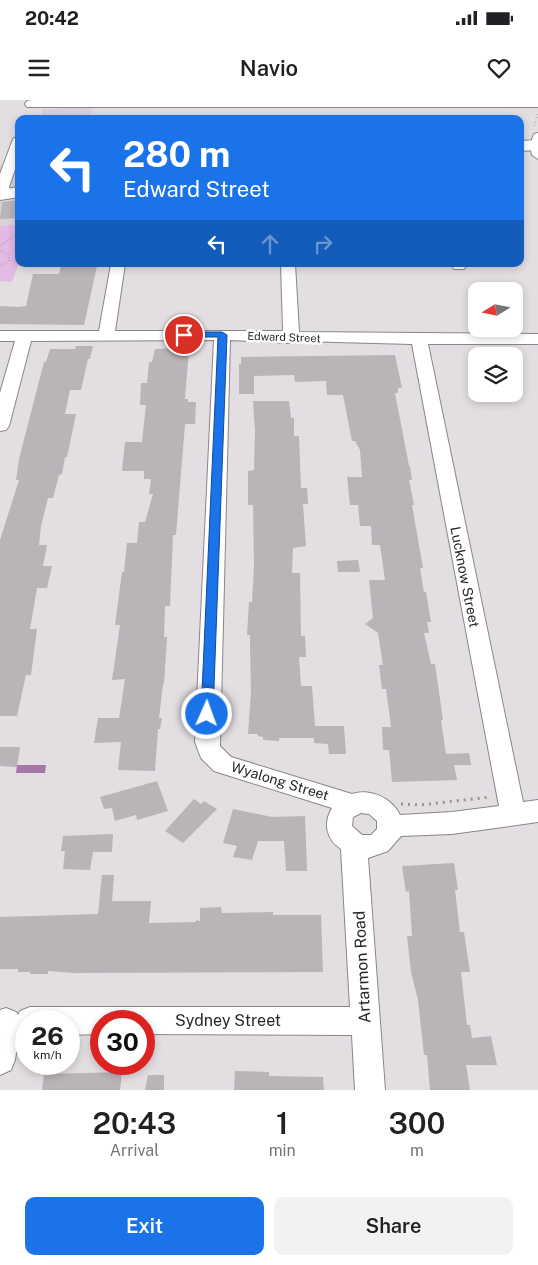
<!DOCTYPE html>
<style>
body{margin:0;font-family:"Public Sans",sans-serif;background:#f2f2f2;color:#202124;height:100vh;display:flex;flex-direction:column;font-size:19px;white-space:nowrap}
*{box-sizing:border-box;margin:0}
p{font-size:16px;color:#757577}
.icon{flex:none;width:28px;height:28px;fill:none;stroke:currentColor;stroke-width:2;stroke-linecap:round;stroke-linejoin:round}
.map{position:relative;height:990px;overflow:hidden}
.side{display:flex;flex-direction:column;background:#fff;flex:1}
.side>*{flex:none}
.banner{position:absolute;left:15px;top:15px;width:509px;height:152px;border-radius:10px;box-shadow:0 2px 8px #0003;background:#1a73e8;color:#fff;overflow:hidden}
.needle{width:32px;rotate:260deg}
.buttons{position:absolute;left:468px;top:182px;display:grid;gap:10px}
.buttons a{display:grid;place-items:center;width:55px;height:55px;border-radius:10px;background:#fff;box-shadow:0 2px 8px #0003;font-size:25px}
.speed{position:absolute;left:15px;top:910px;display:flex;gap:10px;font-size:25px;font-weight:700;text-align:center}
.speed>*{display:grid;place-content:center;width:65px;height:65px;border-radius:50%;background:#fff;box-shadow:0 2px 8px #0003;line-height:1}
.speed small{font-size:12px;font-weight:400}
.speed .limit{border:8px solid #d22;background:#fff;color:#111}
.pin{position:absolute;display:grid;place-items:center;width:42px;height:42px;color:#fff;margin:-21px;border:2px solid #fff;border-radius:50%;box-shadow:0 1px 5px #0007}
.me{position:absolute;width:55px;margin:-28px;rotate:2deg;stroke-linejoin:round;filter:drop-shadow(0 0 4px #0008)}
.turn{display:flex;align-items:center;gap:18px;height:105px;padding:0 25px;font-size:22px}
.turn .icon{width:65px;height:65px;stroke-width:2.5}
.turn b{display:block;font-size:35px;line-height:42px}
.lanes{display:flex;align-items:center;height:48px;padding:0 25px;background:#0003;justify-content:center;gap:25px;direction:ltr}
.lanes .off{opacity:.35}
.eta{display:flex;justify-content:space-evenly;align-items:center;height:85px;text-align:center}
.eta b{font-size:30px;font-weight:600;line-height:35px}
.button{display:flex;gap:10px;margin-top:auto;padding:10px 25px}
.button a{flex:1;height:58px;border-radius:10px;background:#1a73e8;color:#fff;font-size:20px;font-weight:600;line-height:58px;text-align:center}
.button a+a{background:#f2f2f2;color:#202124}
.status{display:flex;justify-content:space-between;align-items:center;height:35px;padding:0 25px;background:#fff;direction:ltr}
.status svg{height:14px;fill:currentColor}
header{display:flex;justify-content:space-between;align-items:center;height:65px;padding:0 25px;background:#fff;font-size:22px;font-weight:600}
.map>svg:first-child{display:block}
.built{fill:#dbd1db}
.green{fill:#e2bae3}
.water{fill:#a778a7}
.building{fill:#b8b4b8}
.lines{fill:none;stroke-linecap:round;stroke-linejoin:round}
.minor-casing{stroke:#8a858a;stroke-width:2}
.major-casing{stroke:#8a858a;stroke-width:2}
.path-far1{stroke:#949294;stroke-width:2;stroke-dasharray:0.5 2.5;stroke-linecap:butt}
.path{stroke:#949294;stroke-width:3;stroke-dasharray:2 5;stroke-linecap:butt}
.minor{fill:#fff;fill-rule:evenodd}
.major{fill:#fff;fill-rule:evenodd}
.route{fill:#1a73e8;stroke:#114b97}
.labels{text-anchor:middle;dominant-baseline:central;stroke-width:5;stroke-linejoin:round;paint-order:stroke}
.far-street-label{font-size:11px;fill:#282728;stroke:#fff}
.street-label{font-size:14px;fill:#282728;stroke:#fff}
.near-street-label{font-size:16px;fill:#282728;stroke:#fff}
</style>
<div class="status"><b>20:42</b><svg viewBox="0 0 49 12"><path d="M0 12V9h3v3zM5 12V6h3v6zM10 12V3h3v9zM15 12V0h3v12zM26 1h20v11H26zM47 4h2v5h-2z"/></svg></div>
<header><svg class="icon" aria-label="menu" viewBox="0 0 24 24"><path d="M4 6h16M4 12h16M4 18h16"/></svg>Navio<svg class="icon" aria-label="heart" viewBox="0 0 24 24"><path d="M12 20l-8-8c-3-5 5-10 8-4 3-6 11-1 8 4z"/></svg></header>
<div class="map">
<svg width="538" height="990" viewBox="0 0 538 990">
<rect width="100%" height="100%" fill="#e2dee2"/>
<g class="built">
<polygon points="93,7 89,19 40,19 43,9"/>
<polygon points="0,65 19,65 19,124 0,126"/>
</g>
<polygon class="green" points="19,124 19,163 12,182 0,181 0,126"/>
<polygon class="water" points="17,665 46,665 45,673 16,673"/>
<g class="building">
<polygon points="19,100 19,118 0,119 2,102"/>
<polygon points="61,165 97,166 84,225 0,224 0,206 19,207 26,206 33,174 59,174"/>
<polygon points="76,246 93,246 90,259 88,259 81,290 70,290 65,314 76,314 67,357 65,357 62,374 59,375 53,398 48,398 41,426 39,445 47,445 43,466 52,466 47,488 37,488 30,529 37,529 31,575 26,575 17,616 0,616 0,440 19,380 16,380 19,359 44,262 46,262 50,249 75,249"/>
<polygon points="189,248 185,299 188,299 188,302 196,302 195,324 185,324 176,435 173,435 170,506 165,506 164,537 167,537 164,584 163,584 159,618 162,618 160,629 158,629 155,671 118,670 121,642 94,643 98,618 119,618 125,579 112,580 120,525 115,525 122,472 124,472 127,443 137,443 139,422 145,422 153,394 149,394 151,379 144,379 144,371 122,371 125,342 142,342 146,305 140,305 141,283 147,283 149,262 152,262 155,249"/>
<polygon points="395,255 402,288 398,288 398,293 395,293 409,366 410,366 412,380 409,380 414,405 412,405 423,468 420,468 424,492 426,492 431,522 427,522 429,533 424,533 431,564 435,564 443,620 441,620 446,654 469,653 471,665 454,665 457,680 392,682 389,650 383,650 382,627 391,627 386,589 382,589 379,565 383,565 378,533 365,524 373,518 369,480 385,480 380,445 372,445 371,426 360,426 358,405 350,405 347,377 362,377 360,350 355,341 352,341 343,295 327,295 326,281 295,282 294,275 254,276 254,294 239,294 239,264 241,264 241,257"/>
<polygon points="253,301 289,301 291,318 294,318 294,336 299,336 301,388 307,388 308,404 303,404 306,446 293,448 292,473 300,473 301,536 305,536 306,557 299,557 301,586 312,586 315,626 344,626 346,654 329,654 328,644 314,643 314,638 279,638 279,641 263,640 263,637 258,636 258,634 248,634 251,591 250,546 250,535 247,535 249,502 252,502 254,466 253,405 248,405 248,371 254,370 255,331"/>
<polygon points="358,460 360,472 338,472 337,461"/>
<polygon points="0,647 20,647 17,667 0,666"/>
<polygon points="157,681 168,711 137,720 136,715 115,721 112,708 104,709 100,697"/>
<polygon points="194,699 201,704 204,701 217,709 183,743 165,731"/>
<polygon points="233,709 272,717 305,716 307,771 286,771 284,741 258,741 252,760 233,757 237,746 223,743"/>
<polygon points="113,734 112,752 93,752 90,770 63,769 65,751 61,751 63,736"/>
<polygon points="454,763 458,790 455,790 460,832 464,832 470,872 461,872 467,925 470,925 472,938 491,936 497,965 466,965 470,990 430,990 427,955 424,955 418,900 411,872 407,836 412,836 409,791 406,792 402,766"/>
<polygon points="102,775 114,775 112,801 151,801 149,823 196,822 196,820 200,821 200,808 221,807 222,813 225,813 273,812 273,815 321,815 323,872 74,873 48,871 48,874 30,874 30,872 18,872 18,869 0,869 0,817 98,814"/>
<polygon points="235,971 269,972 269,976 323,977 324,990 234,990"/>
<polygon points="122,972 120,990 42,990 44,974"/>
<polygon points="148,975 164,975 164,990 145,990"/>
</g>
<g class="lines">
<g class="minor-casing">
<g id="minor">
<polygon points="31,0 538,0 538,7 27,7 25,4 27,1"/>
<polygon points="538,33 538,59 532,55 530,45 534,34"/>
<polygon points="19,35 19,58 9,87 11,95 9,98 0,98 0,74 13,39"/>
<path d="M111,164h14l-10,67h168l-2,-67h14l4,68 239,2v10h-110l95,458 15,-2v22l-86,12 -51,2 -13,15 -20,7 17,232h-30l-3,-55 -208,-1v-13h-43v13l-32,1v-14h-43v13l-7,-3 -4,29 -4,10 -11,5v-65l6,-2 10,4 2,3 2,-4 10,-4h320l-9,-158c-15,-10 -18,-26 -9,-41l-118,-37 -13,-13 -6,-16 19,-402 -183,1 -22,85 -3,4 -6,1v-38l15,-52h-15v-10h99zM230,240l61,3 6,-2 115,3 87,462 -47,6 -52,3c-8,-17 -30,-27 -48,-21l-121,-37 -11,-11zM361,713l8,1 8,7v8l-6,6h-9l-10,-9 1,-9z"/>
<polygon points="451,164 465,164 466,166 464,169 454,169"/>
</g>
</g>
<g class="major-casing">
<g id="major">
<polygon points="538,40 538,50 520,51 520,41"/>
<polygon points="19,87 19,97 0,100 0,90"/>
</g>
</g>
<g class="path-far1">
<polyline points="534,26 538,14"/>
<polyline points="0,146 19,133"/>
<polyline points="0,151 8,154 9,161 0,166"/>
</g>
<polyline class="path" points="401,704 420,705 490,697"/>
<use href="#minor" class="minor"/>
<use href="#major" class="major"/>
</g>
<polygon class="route" points="222,232 227,235 213,614 211,617 203,617 201,614 218,237 184,237 179,235 184,232"/>
<g class="labels">
<g class="far-street-label">
<text transform="translate(284 237) rotate(2)">Edward Street</text>
</g>
<g class="street-label">
<text transform="translate(465 477) rotate(79)">Lucknow Street</text>
<text transform="translate(280 681) rotate(17)">Wyalong Street</text>
</g>
<g class="near-street-label">
<text transform="translate(362 867) rotate(-93)">Artarmon Road</text>
<text x="228" y="920">Sydney Street</text>
</g>
</g>
</svg>
<div class="buttons">
<a><svg class="needle" viewBox="-14 -14 28 28"><path d="M0-13l5 13h-10z" fill="#e53935"/><path d="M0 13l5-13h-10z" fill="#757577"/></svg></a>
<a><svg class="icon" aria-label="layers" viewBox="0 0 24 24"><path d="M12 4l9 5-9 5-9-5zM3 14l9 5 9-5"/></svg></a>
</div>
<div class="speed"><div>26<small>km/h</small></div><div class="limit">30</div></div>
<div class="pin" style="left:184px;top:235px;background:#d93025"><svg class="icon" aria-label="arrive" viewBox="0 0 24 24"><path d="M6 21V4h12l-3 4 3 4H6"/></svg></div>
<svg class="me" style="left:207px;top:614px" viewBox="-20 -20 40 40"><circle r="17" fill="#1a73e8" stroke="#fff" stroke-width="3"/><path d="M0-11L8 9 0 5-8 9z" fill="#fff"/></svg>
<div class="banner">
<div class="turn"><svg class="icon" aria-label="left" viewBox="0 0 24 24"><path d="M17 20v-9H6M10 6l-5 5 5 5"/></svg><div><b>280 m</b>Edward Street</div></div>
<div class="lanes"><svg class="icon" aria-label="left" viewBox="0 0 24 24"><path d="M17 20v-9H6M10 6l-5 5 5 5"/></svg><svg class="icon off" aria-label="ahead" viewBox="0 0 24 24"><path d="M12 20V5M6 11l6-6 6 6"/></svg><svg class="icon off" aria-label="right" viewBox="0 0 24 24"><path d="M7 20v-9h11M14 6l5 5-5 5"/></svg></div>
</div>
</div>
<section class="side">
<div class="eta">
<div><b>20:43</b><p>Arrival</p></div>
<div><b>1</b><p>min</p></div>
<div><b>300</b><p>m</p></div>
</div>
<div class="button"><a>Exit</a><a>Share</a></div>
</section>
